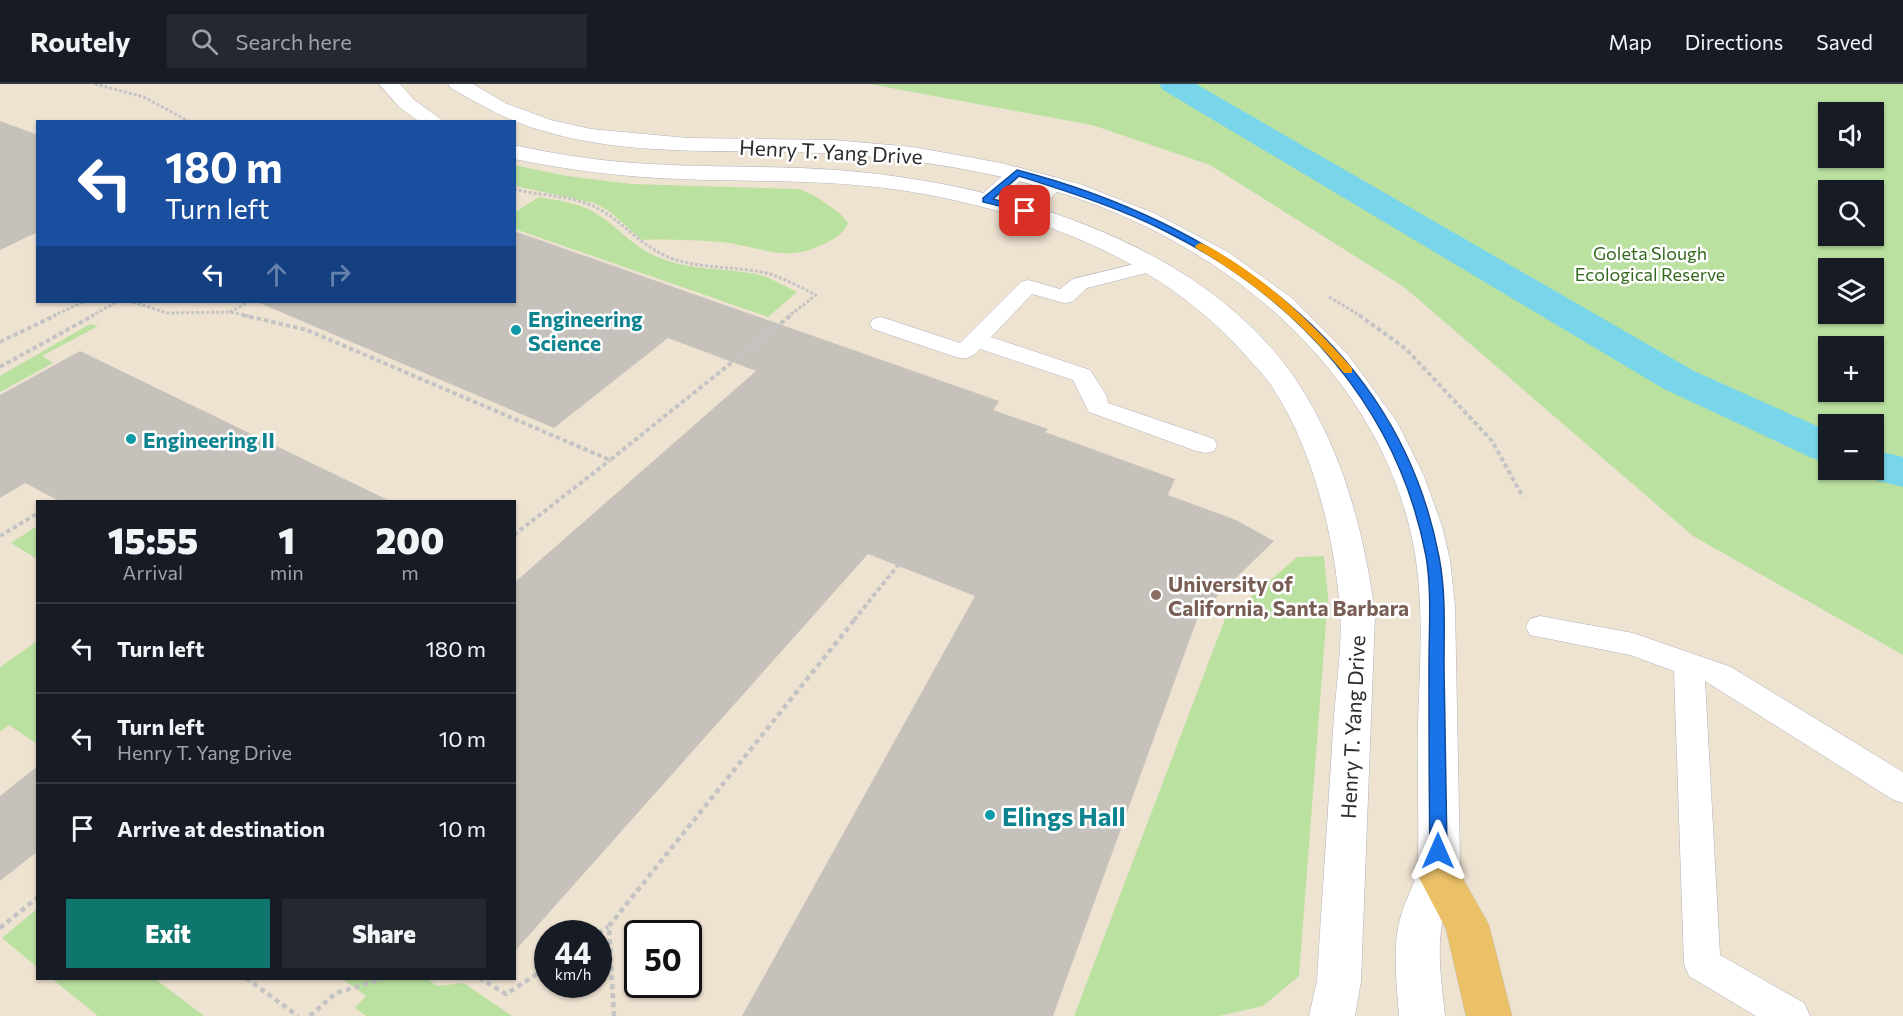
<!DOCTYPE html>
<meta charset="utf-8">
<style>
body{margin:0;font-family:Commissioner,sans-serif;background:#242831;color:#f1f3f6;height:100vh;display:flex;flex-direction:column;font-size:22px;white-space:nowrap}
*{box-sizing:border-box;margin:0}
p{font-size:20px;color:#9ea1a6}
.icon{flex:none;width:33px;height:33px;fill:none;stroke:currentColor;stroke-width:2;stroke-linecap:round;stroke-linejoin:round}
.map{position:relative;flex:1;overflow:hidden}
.drawer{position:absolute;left:36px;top:416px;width:480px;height:480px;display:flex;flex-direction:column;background:#171b24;border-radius:0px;box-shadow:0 2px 4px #0004}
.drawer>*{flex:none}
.guide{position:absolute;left:36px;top:36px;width:480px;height:183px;border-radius:0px;box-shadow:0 2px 4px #0004;background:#1a4fa0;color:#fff;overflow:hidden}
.tools{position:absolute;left:1818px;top:18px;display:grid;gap:12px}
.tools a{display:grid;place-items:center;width:66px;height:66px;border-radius:0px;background:#171b24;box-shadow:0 2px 4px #0004;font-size:30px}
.speed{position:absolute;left:534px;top:836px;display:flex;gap:12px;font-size:30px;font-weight:700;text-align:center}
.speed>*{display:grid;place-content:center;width:78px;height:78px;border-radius:50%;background:#171b24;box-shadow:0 2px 4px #0004;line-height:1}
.speed small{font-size:15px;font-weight:400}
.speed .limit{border:3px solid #111;border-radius:9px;background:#fff;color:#111}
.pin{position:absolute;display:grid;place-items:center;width:51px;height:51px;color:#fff;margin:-26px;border-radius:12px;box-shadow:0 3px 9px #0006}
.me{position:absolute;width:66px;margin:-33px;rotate:0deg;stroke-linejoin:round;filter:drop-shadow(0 0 4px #0008)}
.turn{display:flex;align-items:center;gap:21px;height:126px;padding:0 30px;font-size:27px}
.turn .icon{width:78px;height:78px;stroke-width:2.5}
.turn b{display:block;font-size:42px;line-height:51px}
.lanes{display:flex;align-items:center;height:57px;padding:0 30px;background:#0003;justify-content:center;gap:30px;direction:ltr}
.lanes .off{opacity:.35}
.eta{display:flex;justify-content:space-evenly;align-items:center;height:102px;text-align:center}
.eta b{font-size:36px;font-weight:800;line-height:42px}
.cta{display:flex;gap:12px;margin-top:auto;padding:12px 30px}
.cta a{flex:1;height:69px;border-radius:0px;background:#0f766e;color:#fff;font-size:24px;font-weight:800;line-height:69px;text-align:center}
.cta a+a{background:#242831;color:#f1f3f6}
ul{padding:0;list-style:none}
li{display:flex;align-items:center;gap:18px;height:90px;padding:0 30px;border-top:2px solid #363941}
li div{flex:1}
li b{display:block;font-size:22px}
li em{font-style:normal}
header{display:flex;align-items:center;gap:36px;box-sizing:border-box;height:84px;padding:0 30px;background:#171b24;border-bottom:2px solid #363941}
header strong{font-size:28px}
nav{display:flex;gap:33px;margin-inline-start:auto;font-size:21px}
.search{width:420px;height:54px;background:#242831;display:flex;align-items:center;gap:15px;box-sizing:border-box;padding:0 21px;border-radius:0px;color:#9ea1a6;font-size:22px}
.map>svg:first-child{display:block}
.education{fill:#eee2d1;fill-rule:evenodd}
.green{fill:#bbe1a0;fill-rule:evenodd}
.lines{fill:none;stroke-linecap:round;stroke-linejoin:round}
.canal{fill:#79d5ea;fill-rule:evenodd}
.building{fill:#c6c2bb}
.lane-casing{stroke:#b0b3bc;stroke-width:1}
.secondary-casing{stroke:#b0b3bc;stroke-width:1}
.primary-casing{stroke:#c4c4c4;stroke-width:1}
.path-far2{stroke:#c4c4c4;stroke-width:3;stroke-dasharray:3 2;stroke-linecap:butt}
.path-far1{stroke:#c4c4c4;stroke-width:4;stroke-dasharray:4.5 3;stroke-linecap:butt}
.path{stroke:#c4c4c4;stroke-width:4.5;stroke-dasharray:5 4;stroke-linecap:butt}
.lane{fill:#fff;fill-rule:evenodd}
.secondary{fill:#fff;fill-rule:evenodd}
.primary{fill:#ebc168;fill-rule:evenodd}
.route{fill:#1a73e8;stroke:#114b97;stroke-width:1.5}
.slow{fill:#f59e0b}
.culture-dot{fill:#0f9aa8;stroke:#fff;stroke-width:2}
.education-dot{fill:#8d6e63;stroke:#fff;stroke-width:2}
.labels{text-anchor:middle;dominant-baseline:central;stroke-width:5;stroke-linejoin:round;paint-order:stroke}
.far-park-label{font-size:18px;fill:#34681f;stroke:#fff}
.street-label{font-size:21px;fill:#2d2d2d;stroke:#fff}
.culture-label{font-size:21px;font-weight:bold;fill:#0d838f;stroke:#fff;text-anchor:start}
.education-label{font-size:21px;font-weight:bold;fill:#785e54;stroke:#fff;text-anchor:start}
.near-culture-label{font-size:26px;font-weight:bold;fill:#0d838f;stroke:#fff;text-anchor:start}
</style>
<header>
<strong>Routely</strong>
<div class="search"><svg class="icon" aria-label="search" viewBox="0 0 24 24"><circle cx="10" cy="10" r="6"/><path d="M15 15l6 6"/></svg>Search here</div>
<nav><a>Map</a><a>Directions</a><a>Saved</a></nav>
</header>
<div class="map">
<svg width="1903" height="932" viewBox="0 0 1903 932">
<rect width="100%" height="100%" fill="#ede6e0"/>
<path class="education" d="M0,0h869l223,41 118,40 194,122 289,249 210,119v361h-1903zM38,38h476v180h-476zM38,417h476v477h-476zM548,849h50v51h-50zM638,849h50v51h-50z"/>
<g class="green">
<path d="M869,0h1034v571l-210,-119 -289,-249 -194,-122 -118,-40zM1828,28h46v46h-46zM1874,106v46h-46v-46zM1874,184v46h-46v-46zM1828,262h46v46h-46zM1828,340h46v46h-46z"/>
<path d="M514,81l53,11 64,8 168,5c13,4 43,23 49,34 -5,12 -13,15 -24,21 -41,20 -62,2 -103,-2 -27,-2 -52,-3 -79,-2l-33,-29 -15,-8 -79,-17z"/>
<path d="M539,113c21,4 43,6 61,19 21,14 35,33 60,42 30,12 59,10 90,15 17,2 32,12 47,19l-29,25 -253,-88v-17z"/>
<polygon points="90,240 98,242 42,272 53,279 0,308 0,292"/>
<polygon points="37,442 37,475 11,459"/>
<polygon points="1324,472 1328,513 1299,892 1263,922 1219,932 1074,932 1225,535 1297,473"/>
<polygon points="37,557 37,660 9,641 0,648 0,583"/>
<polygon points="37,825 37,883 2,854"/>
<polygon points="51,894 154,894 204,932 98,932"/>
<polygon points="341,894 426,894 437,902 464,899 512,932 366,932 355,924 366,912"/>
</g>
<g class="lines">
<g class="canal">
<polygon points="1159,0 1196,0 1694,287 1828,347 1828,379 1812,374 1664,305 1163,6"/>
<polygon points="1874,366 1903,373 1903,403 1858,392 1854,386 1874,386"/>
</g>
</g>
<g class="building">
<polygon points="0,37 38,51 38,148 0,166"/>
<polygon points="514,147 999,317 993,326 1048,345 1045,348 1175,395 1168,411 1236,436 1274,457 1199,530 1053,932 742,932 975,512 868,470 514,868 514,499 756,287 668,254 554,344 257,218 514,218"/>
<polygon points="80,267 390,417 59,417 25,399 0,414 0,311"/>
<polygon points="38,682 38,767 0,797 0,712"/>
</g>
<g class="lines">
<g class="lane-casing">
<g id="lane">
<polygon points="1017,83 1024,85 1026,89 1024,93 994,120 980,120 977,116 980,112 1010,85"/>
<polygon points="1055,93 1062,95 1064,99 1062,103 1032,131 1018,131 1015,127 1018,123 1048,95"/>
<path d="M1151,176l7,2 3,4 -3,4 -71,18 -15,14 -8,1 -32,-9 -41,43 99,33 16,25 2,8 106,36 3,6 -3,6 -9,2 -9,-2 -107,-39 -16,-32 -93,-31c-8,8 -13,11 -24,8l-83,-28 -3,-5 3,-5 8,-2 79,26 61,-61 7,-2 32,9 13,-10z"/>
<polygon points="1540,532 1633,549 1731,583 1903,688 1903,719 1892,715 1705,597 1720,871 1804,919 1810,932 1756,932 1689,892 1684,880 1674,587 1630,571 1530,551 1526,543 1530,535"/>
</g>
</g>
<g class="secondary-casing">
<g id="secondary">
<polygon points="379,0 400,0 414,16 445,38 420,38 400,24"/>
<path d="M448,0h25l34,20 44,16 40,9 97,9 145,2 80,7 88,16 79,21 76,30 72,38 65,47 56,57 48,66 27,54 18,50 8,34 5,46 5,256c-1,21 -13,37 -17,57 -7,30 -1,66 2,97h-46c-2,-31 -7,-67 1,-97 5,-20 17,-36 18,-57 1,-47 -1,-94 0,-140 2,-61 7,-124 -6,-184 -37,-171 -189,-295 -351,-345 -73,-23 -148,-34 -224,-39 -100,-7 -202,6 -300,-25 -31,-9 -58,-25 -86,-41z"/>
<path d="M514,61c40,9 80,15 120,18 68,5 136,2 203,7 159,12 361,69 457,207 48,70 70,154 81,237l-14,367 -6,35h-46l8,-35c5,-83 11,-167 16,-250 2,-37 10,-86 7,-122 -6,-74 -27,-161 -69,-224 -7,-10 -16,-19 -23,-27 -87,-101 -220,-148 -348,-168 -73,-11 -148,-8 -222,-11 -55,-2 -109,-9 -164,-20z"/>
</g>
</g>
<g class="primary-casing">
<polygon id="primary" points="1438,771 1453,777 1489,841 1512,932 1466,932 1446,845 1417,790 1423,777"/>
</g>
<g class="path-far2">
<polyline points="95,0 144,13 190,38"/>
<path d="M514,105c26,7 56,6 81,18 27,13 46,40 76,51 29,11 60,8 90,14 20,4 37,14 55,23l-27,21"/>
<polyline points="1329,213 1361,232"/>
<polyline points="133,218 167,229 230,228 249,232"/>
<polyline points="230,228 249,218"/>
<polyline points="53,232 83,218"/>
<polyline points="91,232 117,218"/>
</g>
<g class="path-far1">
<polyline points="242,231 307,246 610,376 791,231"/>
<polyline points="1359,231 1406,265 1492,357 1523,413"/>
<polyline points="0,258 56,231"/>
<polyline points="0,283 94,231"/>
<polyline points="514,451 610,376"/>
<polyline points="0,452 38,429"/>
<polyline points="854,536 899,480"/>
</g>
<g class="path">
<polyline points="0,844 38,813"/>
<polyline points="598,849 608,843"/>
<polyline points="246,894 298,932"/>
<polyline points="479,894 506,910 548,883"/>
<polyline points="310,932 336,909 386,894"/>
<polyline points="614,932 609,842 856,534"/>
</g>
<use href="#lane" class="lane"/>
<use href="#secondary" class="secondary"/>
<use href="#primary" class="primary"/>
</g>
<path class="route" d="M1017,86c197,51 382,174 422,387 7,35 5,73 5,109 1,61 2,123 3,185l-3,6 -6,2 -6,-2 -2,-6c-1,-62 -1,-124 -1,-186 0,-35 3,-74 -3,-109 -28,-147 -127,-258 -259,-324 -47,-24 -98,-40 -148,-56l-26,23 35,10v4l-45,-11v-4z"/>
<path class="slow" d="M1200,159c10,3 19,10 28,15 48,30 87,68 124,110v5h-8c-47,-55 -86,-88 -148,-125l-1,-2z"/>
<g class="culture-dot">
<circle cx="516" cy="246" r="6"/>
<circle cx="131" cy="355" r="6"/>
<circle cx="990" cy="731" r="6"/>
</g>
<circle class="education-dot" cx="1156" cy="511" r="6"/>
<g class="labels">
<g class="far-park-label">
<text x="1650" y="169">Goleta Slough<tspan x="1650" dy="21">Ecological Reserve</tspan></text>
</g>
<g class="street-label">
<text transform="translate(831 67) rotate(3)">Henry T. Yang Drive</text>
<text transform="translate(1352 643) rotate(-87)">Henry T. Yang Drive</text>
</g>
<g class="culture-label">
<text x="528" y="234">Engineering<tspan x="528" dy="24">Science</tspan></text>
<text x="143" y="355">Engineering II</text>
</g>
<g class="education-label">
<text x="1168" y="499">University of<tspan x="1168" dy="24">California, Santa Barbara</tspan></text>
</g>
<g class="near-culture-label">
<text x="1002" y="731">Elings Hall</text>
</g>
</g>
</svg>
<div class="tools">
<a><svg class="icon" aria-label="sound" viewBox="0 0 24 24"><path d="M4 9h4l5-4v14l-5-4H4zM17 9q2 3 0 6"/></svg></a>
<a><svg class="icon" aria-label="search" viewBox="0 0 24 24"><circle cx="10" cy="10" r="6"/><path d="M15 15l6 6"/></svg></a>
<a><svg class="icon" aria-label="layers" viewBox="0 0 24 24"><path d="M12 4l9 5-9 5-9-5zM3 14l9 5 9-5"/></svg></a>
<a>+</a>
<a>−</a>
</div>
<div class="speed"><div>44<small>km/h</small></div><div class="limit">50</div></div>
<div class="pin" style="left:1025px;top:127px;background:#d93025"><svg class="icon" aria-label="arrive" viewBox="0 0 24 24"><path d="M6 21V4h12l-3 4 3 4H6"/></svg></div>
<svg class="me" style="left:1438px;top:767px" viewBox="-20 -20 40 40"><path d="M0-17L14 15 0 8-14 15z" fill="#1a73e8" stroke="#fff" stroke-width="4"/></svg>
<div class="guide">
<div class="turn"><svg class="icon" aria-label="left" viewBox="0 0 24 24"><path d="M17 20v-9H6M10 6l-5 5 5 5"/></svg><div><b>180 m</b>Turn left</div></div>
<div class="lanes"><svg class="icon" aria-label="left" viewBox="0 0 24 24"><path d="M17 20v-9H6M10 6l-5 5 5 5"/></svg><svg class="icon off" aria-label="ahead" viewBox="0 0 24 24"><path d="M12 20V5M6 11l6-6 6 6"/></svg><svg class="icon off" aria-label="right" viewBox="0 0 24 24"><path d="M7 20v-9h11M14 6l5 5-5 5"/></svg></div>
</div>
<section class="drawer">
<div class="eta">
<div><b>15:55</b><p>Arrival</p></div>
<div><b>1</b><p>min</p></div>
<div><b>200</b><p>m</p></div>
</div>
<ul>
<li><svg class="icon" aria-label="left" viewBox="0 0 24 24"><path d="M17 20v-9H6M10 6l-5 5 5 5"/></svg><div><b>Turn left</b></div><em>180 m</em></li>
<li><svg class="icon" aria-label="left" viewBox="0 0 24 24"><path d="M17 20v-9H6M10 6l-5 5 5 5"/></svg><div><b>Turn left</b><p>Henry T. Yang Drive</p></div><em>10 m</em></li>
<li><svg class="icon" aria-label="arrive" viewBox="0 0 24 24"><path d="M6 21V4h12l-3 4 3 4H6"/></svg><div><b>Arrive at destination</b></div><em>10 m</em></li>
</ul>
<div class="cta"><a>Exit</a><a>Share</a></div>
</section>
</div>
